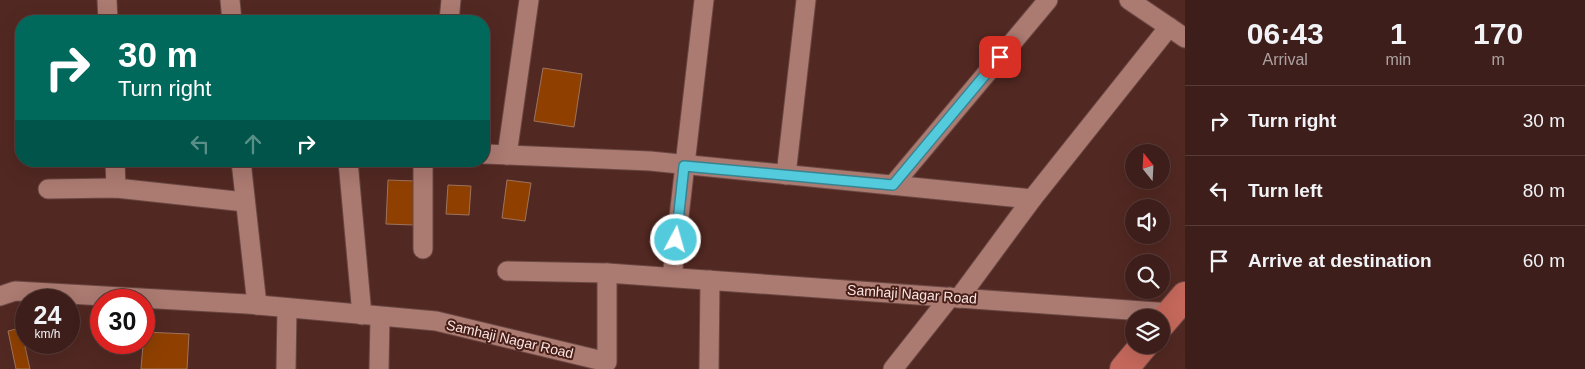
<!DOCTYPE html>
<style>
body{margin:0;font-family:Arial,sans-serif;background:#452723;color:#f1f3f6;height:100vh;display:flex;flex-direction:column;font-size:19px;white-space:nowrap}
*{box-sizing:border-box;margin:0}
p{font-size:16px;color:#ada2a2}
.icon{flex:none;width:28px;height:28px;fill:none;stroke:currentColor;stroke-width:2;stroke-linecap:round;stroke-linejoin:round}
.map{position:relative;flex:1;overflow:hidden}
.details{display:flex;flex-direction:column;background:#3e1e1a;width:400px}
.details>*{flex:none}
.hud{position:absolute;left:15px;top:15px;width:475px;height:152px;border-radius:20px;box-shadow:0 5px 20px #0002,0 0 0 1px #573c39;background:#00695c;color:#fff;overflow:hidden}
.needle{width:32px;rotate:342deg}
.buttons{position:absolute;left:1125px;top:144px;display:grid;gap:10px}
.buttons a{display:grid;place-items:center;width:45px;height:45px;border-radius:50%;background:#3e1e1a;box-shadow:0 5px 20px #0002,0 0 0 1px #573c39;font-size:25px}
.speed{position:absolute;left:15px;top:289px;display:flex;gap:10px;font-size:25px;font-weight:700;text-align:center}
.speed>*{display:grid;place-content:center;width:65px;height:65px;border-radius:50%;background:#3e1e1a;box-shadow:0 5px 20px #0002,0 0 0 1px #573c39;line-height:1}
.speed small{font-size:12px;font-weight:400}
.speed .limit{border:8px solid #d22;background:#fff;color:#111}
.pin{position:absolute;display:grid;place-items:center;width:42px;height:42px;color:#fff;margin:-21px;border-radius:10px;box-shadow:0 2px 8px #0006}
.me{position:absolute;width:55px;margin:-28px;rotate:6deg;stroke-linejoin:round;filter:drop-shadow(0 0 4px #0008)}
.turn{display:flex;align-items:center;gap:18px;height:105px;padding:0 20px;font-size:22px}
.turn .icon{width:65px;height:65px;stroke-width:2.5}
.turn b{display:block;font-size:35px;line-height:42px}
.lanes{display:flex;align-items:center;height:48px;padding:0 20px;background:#0003;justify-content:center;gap:25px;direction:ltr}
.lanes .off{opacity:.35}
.eta{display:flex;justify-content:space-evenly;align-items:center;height:85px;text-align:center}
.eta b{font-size:30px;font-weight:600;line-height:35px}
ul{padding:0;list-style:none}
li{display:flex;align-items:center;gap:15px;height:70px;padding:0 20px;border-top:1px solid #573c39}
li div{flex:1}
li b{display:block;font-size:19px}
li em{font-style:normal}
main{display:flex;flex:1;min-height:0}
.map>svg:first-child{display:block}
.building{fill:#8f4000;stroke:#9e735c}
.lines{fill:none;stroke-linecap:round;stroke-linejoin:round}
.minor-casing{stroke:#694742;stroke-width:21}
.primary-casing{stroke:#694742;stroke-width:30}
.minor{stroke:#ab7a71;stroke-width:19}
.primary{stroke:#c4685b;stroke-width:28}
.route-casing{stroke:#378390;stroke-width:12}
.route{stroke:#54cadd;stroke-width:9}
.labels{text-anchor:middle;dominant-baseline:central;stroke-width:4;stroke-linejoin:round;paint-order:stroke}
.street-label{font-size:14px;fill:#fce5e1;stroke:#471e18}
</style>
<main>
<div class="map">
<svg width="1185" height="369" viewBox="0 0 1185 369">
<rect width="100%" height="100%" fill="#522822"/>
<g class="building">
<polygon points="543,68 582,74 574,127 534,121"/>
<polygon points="388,180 415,181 414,225 386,224"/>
<polygon points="507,180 531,183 525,221 502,218"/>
<polygon points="448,185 471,186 469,215 446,214"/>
<polygon points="21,328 30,369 16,369 8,331"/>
<polygon points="144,332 189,334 187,369 141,369"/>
</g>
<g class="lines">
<g class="minor-casing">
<g id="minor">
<polyline points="107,0 108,21"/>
<polyline points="230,0 232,21"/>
<polyline points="1129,0 1169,27"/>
<polyline points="449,21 451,0"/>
<polyline points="484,154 650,161 1032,199"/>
<polyline points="507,155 529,0"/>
<polyline points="115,161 116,188"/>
<polyline points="241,161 257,305"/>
<polyline points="348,161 362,315"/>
<polyline points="786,175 806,0"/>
<polyline points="893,185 1048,0"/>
<polyline points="48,189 116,188 245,202"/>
<polyline points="423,249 423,161"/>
<polyline points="507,271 607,273"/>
<polyline points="672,277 704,0"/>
<polyline points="0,296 15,291 247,304 436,321 607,362 607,273 1171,313"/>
<polyline points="959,298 1032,199 1169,27 1185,38"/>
<polyline points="286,369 287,308"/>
<polyline points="379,369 380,317"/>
<polyline points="709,369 710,280"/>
<polyline points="893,369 950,297"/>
</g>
</g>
<g class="primary-casing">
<g id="primary">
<polyline points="1161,324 1185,296"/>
<polyline points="1124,369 1144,345"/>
</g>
</g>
<use href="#minor" class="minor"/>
<use href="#primary" class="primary"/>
</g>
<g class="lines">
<g class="route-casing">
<polyline id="route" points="676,240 684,166 893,185 1000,57"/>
</g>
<use href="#route" class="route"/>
</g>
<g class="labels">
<g class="street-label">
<text transform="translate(912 294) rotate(4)">Samhaji Nagar Road</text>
<text transform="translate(510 339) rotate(13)">Samhaji Nagar Road</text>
</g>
</g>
</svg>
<div class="buttons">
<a><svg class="needle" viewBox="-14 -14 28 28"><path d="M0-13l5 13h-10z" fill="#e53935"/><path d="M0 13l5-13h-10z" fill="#ada2a2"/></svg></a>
<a><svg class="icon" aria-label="sound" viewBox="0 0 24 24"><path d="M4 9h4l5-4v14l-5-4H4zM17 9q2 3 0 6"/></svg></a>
<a><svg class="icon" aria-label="search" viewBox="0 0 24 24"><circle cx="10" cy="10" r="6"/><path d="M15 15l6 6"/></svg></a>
<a><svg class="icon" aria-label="layers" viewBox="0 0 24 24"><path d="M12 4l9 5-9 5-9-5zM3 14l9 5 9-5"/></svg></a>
</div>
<div class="speed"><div>24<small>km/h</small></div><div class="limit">30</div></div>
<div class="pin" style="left:1000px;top:57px;background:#d93025"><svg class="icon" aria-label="arrive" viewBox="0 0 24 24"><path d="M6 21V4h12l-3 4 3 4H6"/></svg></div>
<svg class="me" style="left:676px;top:240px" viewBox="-20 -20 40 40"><circle r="17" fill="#54cadd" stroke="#fff" stroke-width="3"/><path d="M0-11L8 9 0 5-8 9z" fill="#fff"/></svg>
<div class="hud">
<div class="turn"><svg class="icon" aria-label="right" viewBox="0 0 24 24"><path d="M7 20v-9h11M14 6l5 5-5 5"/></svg><div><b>30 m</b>Turn right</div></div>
<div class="lanes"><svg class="icon off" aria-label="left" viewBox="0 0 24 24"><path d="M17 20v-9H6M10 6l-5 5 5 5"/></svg><svg class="icon off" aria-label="ahead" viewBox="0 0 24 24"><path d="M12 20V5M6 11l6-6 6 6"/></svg><svg class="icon" aria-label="right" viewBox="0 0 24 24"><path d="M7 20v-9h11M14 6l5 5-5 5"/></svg></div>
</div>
</div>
<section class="details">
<div class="eta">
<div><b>06:43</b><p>Arrival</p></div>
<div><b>1</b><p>min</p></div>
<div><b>170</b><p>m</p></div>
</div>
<ul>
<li><svg class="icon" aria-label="right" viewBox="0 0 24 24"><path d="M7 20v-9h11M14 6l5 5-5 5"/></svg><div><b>Turn right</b></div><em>30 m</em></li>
<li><svg class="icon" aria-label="left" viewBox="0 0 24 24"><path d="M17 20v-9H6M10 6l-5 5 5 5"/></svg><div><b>Turn left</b></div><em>80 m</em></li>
<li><svg class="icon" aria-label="arrive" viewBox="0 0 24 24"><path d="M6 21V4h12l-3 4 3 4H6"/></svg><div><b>Arrive at destination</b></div><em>60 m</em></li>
</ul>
</section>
</main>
